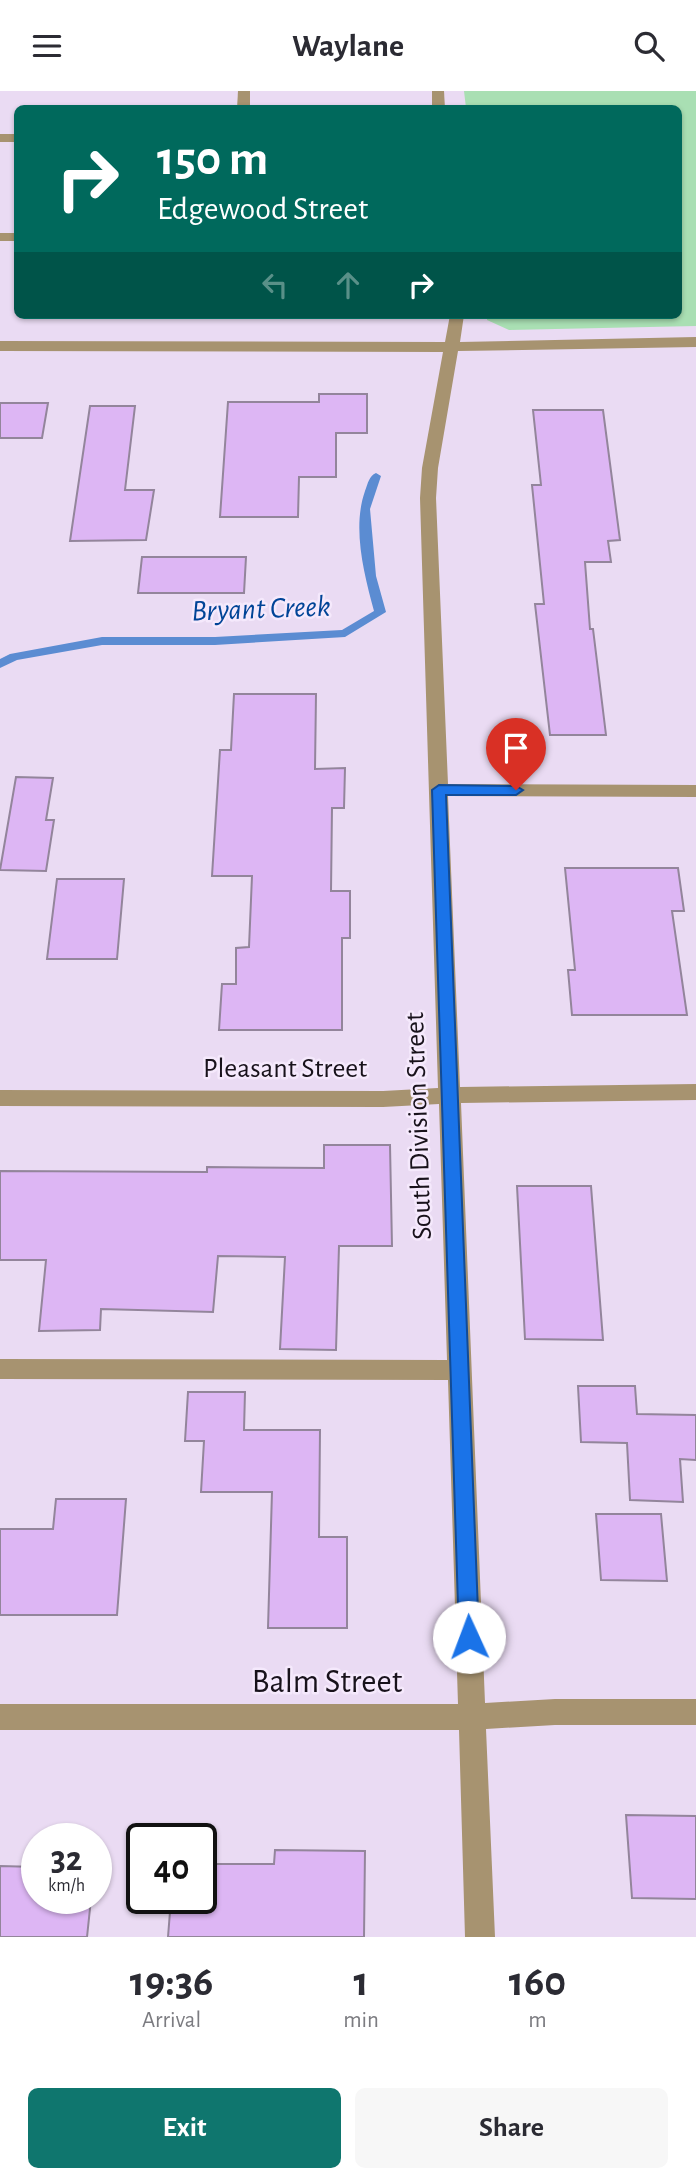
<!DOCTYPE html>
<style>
body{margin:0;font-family:"Alegreya Sans",sans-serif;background:#f7f7f7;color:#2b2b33;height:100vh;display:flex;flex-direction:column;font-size:26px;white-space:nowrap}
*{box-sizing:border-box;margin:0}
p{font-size:23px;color:#7c7c81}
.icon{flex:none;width:38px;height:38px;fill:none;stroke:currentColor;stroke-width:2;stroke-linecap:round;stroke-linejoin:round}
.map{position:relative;height:1846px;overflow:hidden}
.side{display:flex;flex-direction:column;background:#fff;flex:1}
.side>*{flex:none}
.top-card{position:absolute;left:14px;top:14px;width:668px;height:214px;border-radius:10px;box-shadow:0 2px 5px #0004;background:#00695c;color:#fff;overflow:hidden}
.speed{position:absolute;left:21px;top:1732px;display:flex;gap:14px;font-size:35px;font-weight:700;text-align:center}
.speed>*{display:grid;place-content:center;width:91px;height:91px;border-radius:50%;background:#fff;box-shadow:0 2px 5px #0004;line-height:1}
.speed small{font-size:18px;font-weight:400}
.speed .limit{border:4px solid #111;border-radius:10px;background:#fff;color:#111}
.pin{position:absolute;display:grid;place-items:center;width:60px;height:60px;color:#fff;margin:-72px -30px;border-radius:50% 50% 50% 0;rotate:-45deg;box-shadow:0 0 7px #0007}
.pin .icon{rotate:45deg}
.me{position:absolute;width:77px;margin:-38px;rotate:358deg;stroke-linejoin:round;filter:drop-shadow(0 0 5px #0008)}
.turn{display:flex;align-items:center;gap:24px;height:147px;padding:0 28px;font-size:32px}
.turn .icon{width:91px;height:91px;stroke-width:2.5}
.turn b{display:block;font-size:49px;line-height:60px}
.lanes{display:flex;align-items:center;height:66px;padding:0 28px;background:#0003;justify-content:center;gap:35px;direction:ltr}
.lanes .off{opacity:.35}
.eta{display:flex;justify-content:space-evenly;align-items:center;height:119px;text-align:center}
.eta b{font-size:42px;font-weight:700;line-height:49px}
.button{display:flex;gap:14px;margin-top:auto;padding:14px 28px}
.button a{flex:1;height:80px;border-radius:10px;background:#0f766e;color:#fff;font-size:28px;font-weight:700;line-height:80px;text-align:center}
.button a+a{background:#f7f7f7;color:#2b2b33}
header{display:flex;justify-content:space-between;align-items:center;height:91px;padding:0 28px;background:#fff;font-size:32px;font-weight:700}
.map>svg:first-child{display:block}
.green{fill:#a9dfb3}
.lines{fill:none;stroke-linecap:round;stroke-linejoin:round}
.stream{fill:#5b8cd2;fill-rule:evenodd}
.building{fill:#ddb6f4;stroke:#93859b;stroke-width:2}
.minor{fill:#a79370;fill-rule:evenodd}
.route{fill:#1a73e8;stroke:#114b97;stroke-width:2}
.labels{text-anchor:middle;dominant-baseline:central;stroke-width:5;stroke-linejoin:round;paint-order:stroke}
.street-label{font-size:28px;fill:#18121b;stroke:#f5e9fc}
.water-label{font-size:30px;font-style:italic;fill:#004497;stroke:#f5e9fc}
.near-street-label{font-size:33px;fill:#18121b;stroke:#f5e9fc}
</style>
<header><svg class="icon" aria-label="menu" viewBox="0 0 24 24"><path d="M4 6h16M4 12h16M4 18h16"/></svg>Waylane<svg class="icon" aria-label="search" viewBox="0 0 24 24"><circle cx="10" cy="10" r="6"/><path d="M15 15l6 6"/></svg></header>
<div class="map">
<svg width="696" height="1846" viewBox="0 0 696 1846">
<rect width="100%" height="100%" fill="#eadbf3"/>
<polygon class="green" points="464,0 696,0 696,235 509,239 487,229 487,224 679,224 679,18 466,17"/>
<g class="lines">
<path class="stream" d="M376,382l5,3 -11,33 6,67 10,36 -41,25 -130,8h-113l-85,15 -17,8v-9l10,-5 92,-17h113l127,-7 32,-19c-10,-37 -22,-83 -9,-120 3,-8 4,-15 11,-18z"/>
</g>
<g class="building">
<polygon points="319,303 367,303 367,342 336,342 336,386 299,386 298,426 220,426 228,311 319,311"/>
<polygon points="0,312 48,312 42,347 0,347"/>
<polygon points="90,315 135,315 125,399 154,399 146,449 70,450"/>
<polygon points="533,319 603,319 620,449 608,450 611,471 585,471 590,538 593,538 606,644 550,644 535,513 544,513 532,394 541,394"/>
<polygon points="142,466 246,466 244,502 138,502"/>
<polygon points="234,603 316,603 315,678 345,677 344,717 332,717 331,800 350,800 350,847 342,847 342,939 219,939 222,893 236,893 236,857 249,856 252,785 212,785 220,659 231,659"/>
<polygon points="16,686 53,687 46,729 54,729 46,780 0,779"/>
<polygon points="565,777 678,777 684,820 672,820 687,924 572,924 568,879 575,879"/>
<polygon points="57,788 124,788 117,868 47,868"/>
<polygon points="324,1054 390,1054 392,1155 339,1155 336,1259 280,1258 285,1166 218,1165 213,1221 101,1218 100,1239 39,1240 46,1169 0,1169 0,1080 207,1081 207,1076 324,1077"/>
<polygon points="517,1095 591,1095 603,1249 525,1248"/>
<polygon points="578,1295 635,1295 637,1323 696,1324 696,1369 680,1368 683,1411 630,1409 627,1352 581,1351"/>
<polygon points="188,1301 245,1301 244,1339 320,1339 319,1446 347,1446 347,1537 268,1537 272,1401 201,1401 204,1350 185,1350"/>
<polygon points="56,1408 126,1408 117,1524 0,1524 0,1438 53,1438"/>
<polygon points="596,1423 661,1423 667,1490 601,1489"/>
<polygon points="626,1724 696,1725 696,1808 632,1807"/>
<polygon points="275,1759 365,1760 364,1846 168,1846 171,1808 201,1808 201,1773 274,1773"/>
<polygon points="0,1775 37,1776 37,1808 91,1808 87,1846 0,1846"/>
</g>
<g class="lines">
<g class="minor">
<polygon points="238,0 250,0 250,18 237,18"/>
<polygon points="432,0 444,0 445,18 432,18"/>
<rect x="0" y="43" width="18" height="8"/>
<rect x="0" y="142" width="18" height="8"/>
<polygon points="450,224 464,224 460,251 696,246 696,256 458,260 438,377 436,407 448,693 696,694 696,706 448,705 460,996 696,993 696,1009 461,1012 485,1612 555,1608 696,1608 696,1634 555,1634 486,1638 495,1846 465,1846 459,1639 0,1639 0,1613 458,1613 448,1289 0,1288 0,1268 447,1269 439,1013 383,1016 0,1015 0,999 383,1000 438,997 420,407 422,377 443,261 0,260 0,250 445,251"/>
</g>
</g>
<polygon class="route" points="439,694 516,695 523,699 516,704 446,704 479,1546 476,1553 469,1555 462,1553 459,1546 432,699"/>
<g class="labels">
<g class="street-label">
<text x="285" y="978">Pleasant Street</text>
<text transform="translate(419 1035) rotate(-92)">South Division Street</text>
</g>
<g class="water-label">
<text transform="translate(261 518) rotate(-2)">Bryant Creek</text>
</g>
<g class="near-street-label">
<text x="327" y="1591">Balm Street</text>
</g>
</g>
</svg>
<div class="speed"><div>32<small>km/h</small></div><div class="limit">40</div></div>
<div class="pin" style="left:516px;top:699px;background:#d93025"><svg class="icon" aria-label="arrive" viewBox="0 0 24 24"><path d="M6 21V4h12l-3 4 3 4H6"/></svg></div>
<svg class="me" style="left:469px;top:1546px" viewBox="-20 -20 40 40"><circle r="19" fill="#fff"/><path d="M0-13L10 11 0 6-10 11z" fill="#1a73e8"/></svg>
<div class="top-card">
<div class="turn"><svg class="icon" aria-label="right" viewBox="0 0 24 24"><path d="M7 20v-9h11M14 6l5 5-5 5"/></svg><div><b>150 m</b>Edgewood Street</div></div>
<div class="lanes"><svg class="icon off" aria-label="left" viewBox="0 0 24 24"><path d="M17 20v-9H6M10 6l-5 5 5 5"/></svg><svg class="icon off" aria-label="ahead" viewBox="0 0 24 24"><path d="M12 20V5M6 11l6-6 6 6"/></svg><svg class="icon" aria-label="right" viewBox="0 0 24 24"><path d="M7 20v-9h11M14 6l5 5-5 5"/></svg></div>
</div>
</div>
<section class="side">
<div class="eta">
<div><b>19:36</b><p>Arrival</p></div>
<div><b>1</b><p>min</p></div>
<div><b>160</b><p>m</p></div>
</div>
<div class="button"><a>Exit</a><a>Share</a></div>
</section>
